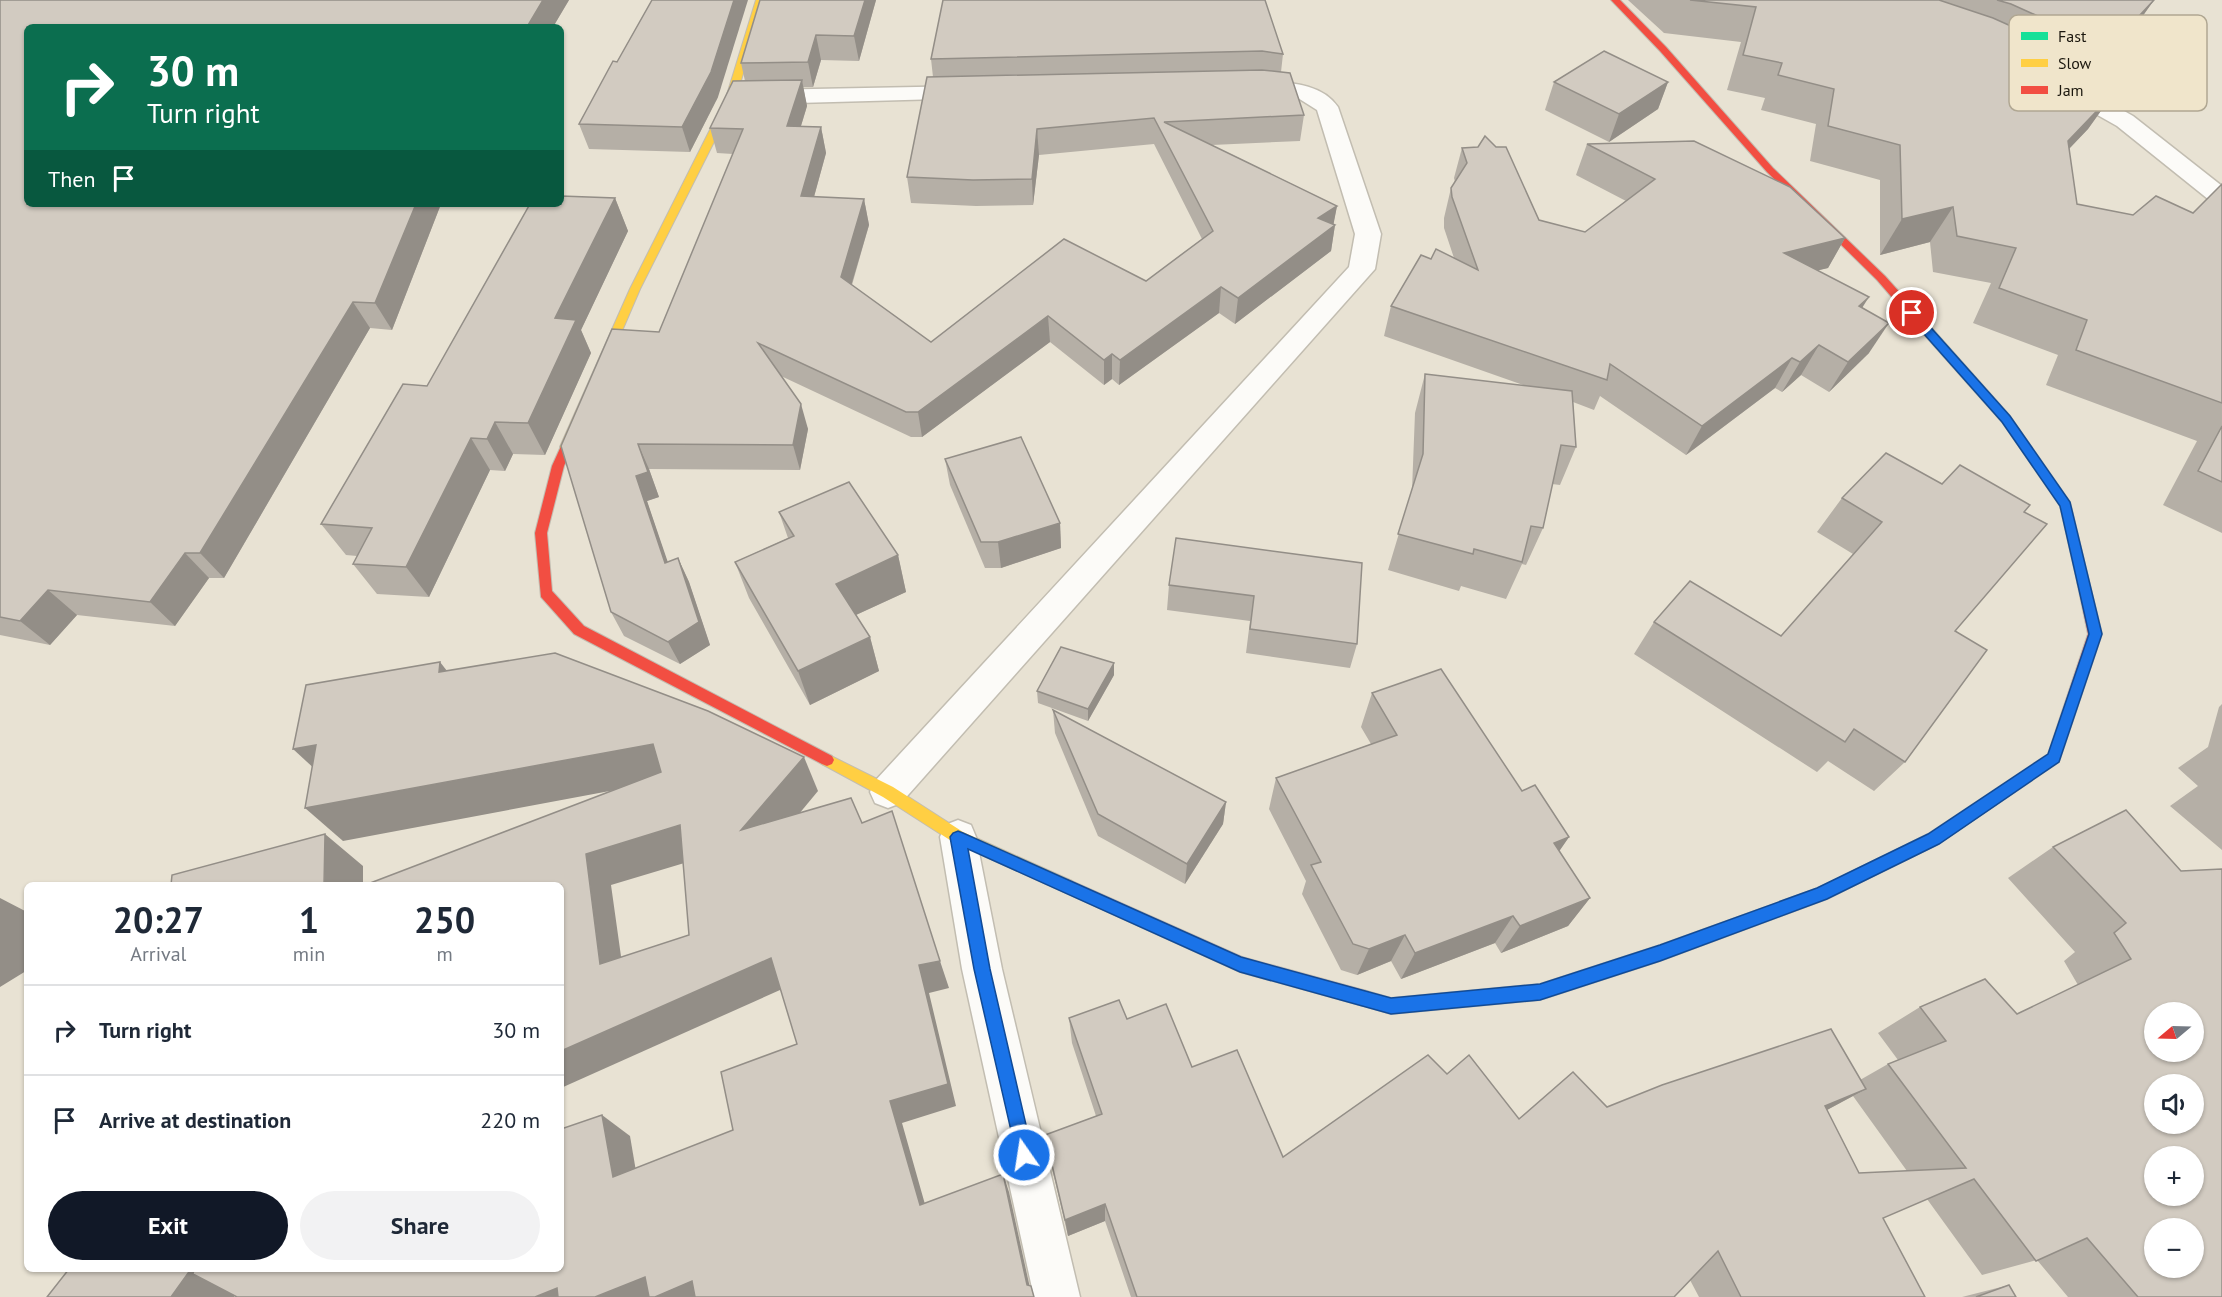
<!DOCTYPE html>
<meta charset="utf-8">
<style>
body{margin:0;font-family:"PT Sans",sans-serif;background:#f2f2f3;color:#1f2937;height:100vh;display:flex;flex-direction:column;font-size:22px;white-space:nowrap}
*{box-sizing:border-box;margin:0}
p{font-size:20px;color:#747a83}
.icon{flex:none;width:33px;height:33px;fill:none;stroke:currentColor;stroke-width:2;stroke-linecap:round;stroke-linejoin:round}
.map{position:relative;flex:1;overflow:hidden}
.panel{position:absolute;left:24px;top:882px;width:540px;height:390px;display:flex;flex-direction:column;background:#fff;border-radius:9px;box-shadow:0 2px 4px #0004}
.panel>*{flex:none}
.guide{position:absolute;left:24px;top:24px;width:540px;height:183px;border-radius:9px;box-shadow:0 2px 4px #0004;background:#0b6e4f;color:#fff;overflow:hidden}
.needle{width:39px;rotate:251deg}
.fabs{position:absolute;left:2144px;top:1002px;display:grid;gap:12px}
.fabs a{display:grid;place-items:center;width:60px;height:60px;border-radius:50%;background:#fff;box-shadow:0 2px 4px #0004;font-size:30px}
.pin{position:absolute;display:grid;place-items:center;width:51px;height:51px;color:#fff;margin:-26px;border:3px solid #fff;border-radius:50%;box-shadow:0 2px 6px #0007}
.me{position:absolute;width:66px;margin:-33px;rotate:347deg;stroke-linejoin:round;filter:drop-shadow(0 0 4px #0008)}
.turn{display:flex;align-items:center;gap:21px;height:126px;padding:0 24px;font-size:27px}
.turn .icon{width:78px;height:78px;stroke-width:2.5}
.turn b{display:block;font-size:42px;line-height:51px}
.then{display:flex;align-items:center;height:57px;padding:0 24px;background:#0003;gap:12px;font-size:22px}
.eta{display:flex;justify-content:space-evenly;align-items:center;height:102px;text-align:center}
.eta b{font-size:36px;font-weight:600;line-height:42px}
.cta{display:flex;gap:12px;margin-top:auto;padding:12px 24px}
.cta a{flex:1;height:69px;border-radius:36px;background:#111827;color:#fff;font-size:24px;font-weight:600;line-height:69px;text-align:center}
.cta a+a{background:#f2f2f3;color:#1f2937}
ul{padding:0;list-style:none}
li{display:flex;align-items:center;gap:18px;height:90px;padding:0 24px;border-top:2px solid #e0e1e3}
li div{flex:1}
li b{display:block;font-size:22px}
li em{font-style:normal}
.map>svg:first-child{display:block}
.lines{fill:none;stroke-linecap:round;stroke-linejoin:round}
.street-casing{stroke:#c2bdb1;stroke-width:3}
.fast-casing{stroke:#c2bdb1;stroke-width:2}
.slow-casing{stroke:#c2bdb1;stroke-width:2}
.jam-casing{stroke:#c2bdb1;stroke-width:2}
.street{fill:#fcfbf8;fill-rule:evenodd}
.fast{fill:#16e098;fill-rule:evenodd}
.slow{fill:#ffcf43;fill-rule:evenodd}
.jam{fill:#f24e42;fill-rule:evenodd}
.wall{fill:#b5afa6;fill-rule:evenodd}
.shaded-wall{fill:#938e87}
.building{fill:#d2cbc1;stroke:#938e87;stroke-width:1.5;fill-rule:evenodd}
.route{fill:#1a73e8;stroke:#114b97;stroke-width:1.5}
.key{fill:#f0e5cb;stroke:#b0a792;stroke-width:1.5}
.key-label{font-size:16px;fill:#1b170e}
</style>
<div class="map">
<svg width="2222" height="1297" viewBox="0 0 2222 1297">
<rect width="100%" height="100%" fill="#e8e2d3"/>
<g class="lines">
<g class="street-casing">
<g id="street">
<path d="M1251,79c29,4 69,1 87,28l43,127 -6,35 -474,534 -13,5 -13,-5 -5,-11 5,-11 474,-514 6,-33 -38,-124 -19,-12 -55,-7 -3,-5 3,-5z"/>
<polygon points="2063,79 2071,81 2133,116 2222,186 2222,205 2213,203 2117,126 2055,91 2052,86 2055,81"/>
<polygon points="968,86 976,88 979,93 976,98 762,104 754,102 751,97 754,92 762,90"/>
<polygon points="958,820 971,825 976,837 1002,969 1080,1297 1034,1297 962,969 940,837 945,825"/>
</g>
</g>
<g class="fast-casing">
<polygon id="fast" points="1925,324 1929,325 2010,416 2070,502 2089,581 2088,585 2078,585 2077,581 2060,506 2002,422 1921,331 1921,325"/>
</g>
<g class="slow-casing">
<g id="slow">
<polygon points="756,0 764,0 736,98 640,289 572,447 566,451 562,450 560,447 630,289 726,98"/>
<polygon points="827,754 893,787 963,832 1072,881 1075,886 1072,891 1067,893 1062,891 953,842 883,797 822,764 820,760 822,756"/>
<polygon points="1848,874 1853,876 1856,881 1853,886 1827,899 1660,961 1540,1000 1391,1014 1357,1004 1355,998 1357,992 1363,990 1391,998 1540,984 1660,945 1818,888"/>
</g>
</g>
<g class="jam-casing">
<g id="jam">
<polygon points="1611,0 1620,0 1666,47 1773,168 1885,276 1929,325 1929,331 1921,331 1877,280 1767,172 1660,51"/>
<polygon points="566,443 572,447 564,466 547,533 552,591 584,626 832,756 834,760 832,764 827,766 822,764 574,634 541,597 535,533 552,466 562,444"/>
<polygon points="2083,576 2089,581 2102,634 2059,762 1938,844 1853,886 1848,888 1843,886 1840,881 1843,876 1928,834 2048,754 2088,634 2077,581"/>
<polygon points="1067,879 1242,957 1363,990 1369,992 1371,998 1369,1004 1363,1006 1240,972 1062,891 1059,886 1062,881"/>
</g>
</g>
<use href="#street" class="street"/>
<use href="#fast" class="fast"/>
<use href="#slow" class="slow"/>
<use href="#jam" class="jam"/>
</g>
<g class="wall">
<polygon points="0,0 569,0 553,27 27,204 441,204 392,330 370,328 224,578 209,578 175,626 77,615 50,645 0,635"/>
<polygon points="760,0 876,0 859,61 821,60 813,87 803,87 807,106 801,126 821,127 826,153 814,197 864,199 869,225 852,285 931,342 1146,281 1202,239 1154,144 1039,155 1033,205 976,206 911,203 907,177 933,77 931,59 943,0 1283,54 1281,72 1304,115 1300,141 1212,145 1337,206 1333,225 1335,225 1331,251 1235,324 1219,313 1119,385 1112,379 1104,385 1050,342 922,437 911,437 781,376 808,429 800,470 649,469 659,497 647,501 667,562 678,558 689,582 710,645 680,664 624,636 611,612 561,446 659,332 733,154 717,153 710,128 745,81 741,63"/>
<polygon points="1628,0 2154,0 2130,34 2085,83 2113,94 2088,129 2069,149 2077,204 2133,215 2193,213 2222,184 2222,533 2163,505 2197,441 2046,385 2058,355 1973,323 1991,283 1933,272 1930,242 1880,255 1880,180 1810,161 1816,124 1761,110 1765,98 1727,90 1741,42 1664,33"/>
<polygon points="1554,82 1668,82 1658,109 1609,142 1545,110"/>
<polygon points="718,97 690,152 589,149 579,124"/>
<polygon points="1587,144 1845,238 1828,268 1818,270 1862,308 1869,353 1829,392 1801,375 1782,392 1775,388 1686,455 1600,396 1594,410 1573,402 1576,447 1560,485 1552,484 1543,528 1526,565 1522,564 1506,599 1461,586 1459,591 1388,570 1412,490 1415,413 1425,374 1526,386 1384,336 1391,306 1431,259 1454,258 1444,228 1444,218 1451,188 1455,182 1454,178 1462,148 1539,220 1585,232 1626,201 1576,175"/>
<polygon points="615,198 628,231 581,330 591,353 545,455 513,454 505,471 490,470 429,597 377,594 353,564 357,556 346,555 321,524 427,386"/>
<polygon points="945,459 1060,523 1061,548 1001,568 985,568 950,485"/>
<polygon points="1942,484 2024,512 1955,631 1905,762 1874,791 1828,761 1817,772 1634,654 1654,622 1781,636 1853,554 1817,532 1842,498"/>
<polygon points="779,512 898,555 906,592 856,615 870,637 879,671 810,705 749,598 735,562 788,538"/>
<polygon points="1176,538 1357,644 1350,668 1246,653 1250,621 1167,610 1169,585"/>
<polygon points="1114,663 1114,675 1088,721 1038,703 1037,691"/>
<polygon points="1372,693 1522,791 1569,837 1559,851 1590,898 1568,926 1501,953 1495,943 1401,979 1391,961 1357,975 1341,970 1302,894 1306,881 1269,809 1276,778 1371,744 1361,727"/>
<polygon points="2222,704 2222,850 2170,806 2198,786 2178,768 2208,747 2219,707"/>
<polygon points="1053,710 1226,802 1223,824 1185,884 1098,836 1055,733"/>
<path d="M2126,810l96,487h-154l-31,-37 -55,15 -55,-76 -44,19 42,79h-226l-9,-17 -16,17h-543l-26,-76 -37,15 -19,-80 -4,-21 51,-19 -24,-73 -3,-25 58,1 65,48 91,90 164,-83 72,45 88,-12 253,-27 28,-16 10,-4 -20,-27 42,-26 97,7 61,-29 -14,-24 11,-9 -67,-74 45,-31zM1853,1096l54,75 -48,2 -32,-63z"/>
<polygon points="2009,1285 2016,1297 1962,1297"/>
</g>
<g class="shaded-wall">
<polygon points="543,0 569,0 553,27 527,27"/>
<polygon points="734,0 748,0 718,97 690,152 682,127"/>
<polygon points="865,0 876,0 859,61 854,36"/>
<polygon points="2154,0 2130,34 2083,85 2107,50"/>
<polygon points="816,35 821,60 813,87 808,62"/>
<polygon points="2092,65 2068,100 2078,80"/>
<polygon points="802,80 807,106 793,152 787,126"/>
<polygon points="1668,82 1658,109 1609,142 1619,114"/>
<polygon points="2113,94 2088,129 2043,176 2068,141"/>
<polygon points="821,127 826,153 807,222 801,196"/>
<polygon points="1037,129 1039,155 1033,205 1032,179"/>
<polygon points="615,198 628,231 581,330 591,353 545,455 528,423 555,318"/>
<polygon points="864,199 869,225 846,303 841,277"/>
<polygon points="416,204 441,204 392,330 375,303"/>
<polygon points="1337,206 1333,227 1335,225 1331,251 1235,324 1238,298 1318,218"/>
<polygon points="1953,207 1930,242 1880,255 1902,219"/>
<polygon points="1845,238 1828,268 1767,283 1784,253"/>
<polygon points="1221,287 1219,313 1119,385 1120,360"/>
<polygon points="1869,297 1850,327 1859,306"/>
<polygon points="353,302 370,328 224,578 200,553"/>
<polygon points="1048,316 1050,342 922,437 918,412"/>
<polygon points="1889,323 1869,353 1829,392 1848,362"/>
<polygon points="1819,345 1801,375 1782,392 1800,362"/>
<polygon points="1112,354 1112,379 1104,385 1104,360"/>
<polygon points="1792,358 1775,388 1686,455 1702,426"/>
<polygon points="801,404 808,429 800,470 793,445"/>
<polygon points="495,422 513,454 505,471 487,439"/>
<polygon points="471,438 490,470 429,597 406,567"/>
<polygon points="638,444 649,469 659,497 647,501 676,586 665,563 636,476"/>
<polygon points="1060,523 1061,548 1001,568 998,542"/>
<polygon points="185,553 209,578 175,626 150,602"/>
<polygon points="898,555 906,592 847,619 836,584"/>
<polygon points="678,558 689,582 710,645 680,664 668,642"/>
<polygon points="48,590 77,615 50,645 20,621"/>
<polygon points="870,637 879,671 810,705 798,671"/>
<polygon points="440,662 469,699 439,672"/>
<polygon points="1114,663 1114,675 1088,721 1088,709"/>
<polygon points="653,744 674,779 343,841 305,808"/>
<polygon points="316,745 331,784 293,749"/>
<polygon points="804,757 818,791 759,862 741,830"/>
<polygon points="1226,802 1223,824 1185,884 1187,864"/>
<polygon points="680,825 701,858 611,885 626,992 600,964 586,854"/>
<polygon points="325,834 363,866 363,885 324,885"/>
<polygon points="1569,837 1549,866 1554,843"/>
<polygon points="0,898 27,912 26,971 0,987"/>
<polygon points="1590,898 1568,926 1501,953 1520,926"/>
<polygon points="1513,916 1495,943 1401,979 1415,953"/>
<polygon points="1405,935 1391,961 1357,975 1369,949"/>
<polygon points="771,958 789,986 561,1088 561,1051"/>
<polygon points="940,961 949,988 929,993 956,1106 902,1123 930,1222 920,1205 890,1101 919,965"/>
<polygon points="1866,1089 1825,1111 1825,1106"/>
<polygon points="602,1115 630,1136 640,1195 613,1177"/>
<polygon points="1003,1174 1009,1192 1032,1297 1027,1285"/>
<polygon points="1105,1204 1105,1221 1068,1236 1065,1220"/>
<polygon points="191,1269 209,1269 247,1279 234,1297 171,1297"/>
<polygon points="645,1277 692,1281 711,1297 595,1297"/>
<polygon points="557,1288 579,1297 535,1297"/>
</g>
<g class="building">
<polygon points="0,0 543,0 527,27 27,27 27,204 416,204 375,303 353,302 200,553 185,553 150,602 48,590 20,621 0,617"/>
<polygon points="652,0 734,0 711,72 682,127 579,124 613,61 617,62"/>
<polygon points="760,0 865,0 854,36 816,35 808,62 741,63"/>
<polygon points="943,0 1265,0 1283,54 1262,51 931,59"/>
<polygon points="1690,0 1939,0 1993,18 2062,49 2092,65 2078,80 2113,94 2068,141 2077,204 2133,215 2156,196 2193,213 2222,184 2222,403 2076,350 2087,320 1999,288 2016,248 1957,236 1953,207 1902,219 1900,145 1828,126 1834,89 1778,75 1782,63 1743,55 1756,7"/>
<polygon points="1997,0 2154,0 2107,50 2080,35 2011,4"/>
<polygon points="1604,51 1668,82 1619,114 1554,82"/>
<polygon points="1262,70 1290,73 1304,115 1164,122 1337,206 1318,218 1335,225 1238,298 1221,287 1120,360 1112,354 1104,360 1048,316 918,412 906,412 758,343 801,404 793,445 638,444 648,472 636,476 665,563 678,558 699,622 668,642 611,612 561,446 612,329 659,332 743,129 710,128 733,81 802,80 787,126 821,127 801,196 864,199 841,277 931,342 1064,239 1146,281 1213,231 1154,118 1037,129 1032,179 973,180 907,177 927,77"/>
<polygon points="1485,136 1496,147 1506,147 1539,220 1585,232 1655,179 1587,144 1694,141 1790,187 1845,238 1784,253 1869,297 1859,306 1889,323 1848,362 1819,345 1800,362 1792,358 1702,426 1610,364 1607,380 1391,306 1421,255 1431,259 1436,249 1478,270 1452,197 1451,188 1467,163 1462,148 1478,147"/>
<polygon points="561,196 615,198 555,318 576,320 528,423 495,422 487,439 471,438 406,567 353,564 372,528 321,524 403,384 427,386 530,204 561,204"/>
<polygon points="1425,374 1572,391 1576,447 1561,445 1543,528 1531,526 1522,562 1474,549 1473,554 1398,534 1423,454"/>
<polygon points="2222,426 2222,482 2198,471"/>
<polygon points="1021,437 1060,523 998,542 981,542 945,459"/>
<polygon points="1886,453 1942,484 1960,465 2030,505 2024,512 2047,524 1955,631 1987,650 1905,762 1854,729 1845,742 1654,622 1690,581 1781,636 1882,522 1842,498"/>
<polygon points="849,482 898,555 836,584 870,637 798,671 735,562 794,536 779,512"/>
<polygon points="1176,538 1362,563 1357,644 1250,629 1254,596 1169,585"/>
<polygon points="1061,647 1114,663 1088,709 1037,691"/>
<path d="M555,653l153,58 96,46 -63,73 110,-32 11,25 30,-12 48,150 -21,4 29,119 -58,17 30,104 83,-31 24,111 4,1 3,11h-339l-3,-16 -37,16h-6l-4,-20 -50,20h-37l-1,-9 -22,9h-298l-44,-23 1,-5h367v-140l41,-14 11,62 120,-47 -12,-58 76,-28 -26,-86 -210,93v-166h-196l296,-113 -8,-28 -348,64 11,-63 -23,4 13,-64 134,-23 -1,10zM680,825l9,110 -89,29 -14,-110z"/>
<polygon points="1441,669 1522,791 1535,785 1569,837 1554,843 1590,898 1520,926 1513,916 1415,953 1405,935 1369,949 1353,944 1311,865 1321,862 1276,778 1397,735 1372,693"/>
<polygon points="1053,710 1226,802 1187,864 1098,814"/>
<path d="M2126,810l55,61 41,-2v428h-84l-51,-59 -51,23 -62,-82 -91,39 42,79h-184l-23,-46 -44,46h-537l-32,-93 -40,16 -20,-85 57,-21 -33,-96 50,-18 8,19 39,-15 26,63 45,-17 46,107 145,-102 19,19 22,-19 50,64 54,-47 34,35 55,-22 169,-56 35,60 -41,17 34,67 107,-5 -78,-104 58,-23 -26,-34 65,-28 32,35 114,-55 -17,-26 12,-10 -73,-76zM2154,1012h39v40h-39zM2154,1084h39v40h-39zM2154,1156h39v40h-39zM2154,1228h39v40h-39z"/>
<polygon points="325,834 324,885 171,885 172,875"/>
<polygon points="69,1269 191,1269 171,1297 47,1297"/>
<polygon points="2009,1285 2016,1297 1976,1297"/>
</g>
<polygon class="route" points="1912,310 1916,311 2010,416 2070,502 2102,634 2059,762 1939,844 1827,899 1660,961 1540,1000 1391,1014 1240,972 968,849 990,969 1033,1155 1030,1161 1024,1164 1018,1161 974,969 950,837 953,833 958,831 963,833 1241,957 1391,998 1540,984 1660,945 1817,888 1928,834 2048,754 2089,634 2060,506 2002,422 1908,316 1908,311"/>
<rect x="2009" y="15" width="198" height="96" rx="9" class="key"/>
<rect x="2021" y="32" width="27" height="8" fill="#16e098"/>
<rect x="2021" y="59" width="27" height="8" fill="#ffcf43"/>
<rect x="2021" y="86" width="27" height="8" fill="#f24e42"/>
<g class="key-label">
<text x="2058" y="42">Fast</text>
<text x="2058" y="69">Slow</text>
<text x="2058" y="96">Jam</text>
</g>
</svg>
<div class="fabs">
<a><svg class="needle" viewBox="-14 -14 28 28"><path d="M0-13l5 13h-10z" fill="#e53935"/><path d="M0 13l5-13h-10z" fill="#747a83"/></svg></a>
<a><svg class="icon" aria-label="sound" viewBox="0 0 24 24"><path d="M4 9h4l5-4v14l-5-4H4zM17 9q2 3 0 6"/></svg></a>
<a>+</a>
<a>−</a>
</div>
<div class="pin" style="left:1912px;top:313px;background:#d93025"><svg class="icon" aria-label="arrive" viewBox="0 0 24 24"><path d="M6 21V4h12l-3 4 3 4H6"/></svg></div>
<svg class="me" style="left:1024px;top:1155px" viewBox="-20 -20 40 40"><circle r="17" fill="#1a73e8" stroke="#fff" stroke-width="3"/><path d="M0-11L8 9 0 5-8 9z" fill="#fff"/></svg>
<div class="guide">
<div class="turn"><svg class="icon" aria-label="right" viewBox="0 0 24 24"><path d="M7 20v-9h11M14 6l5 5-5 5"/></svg><div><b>30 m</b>Turn right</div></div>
<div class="then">Then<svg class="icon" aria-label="arrive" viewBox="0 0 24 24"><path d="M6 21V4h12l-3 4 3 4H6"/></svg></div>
</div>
<section class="panel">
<div class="eta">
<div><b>20:27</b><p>Arrival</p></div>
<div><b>1</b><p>min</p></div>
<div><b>250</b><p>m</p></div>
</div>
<ul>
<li><svg class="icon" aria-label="right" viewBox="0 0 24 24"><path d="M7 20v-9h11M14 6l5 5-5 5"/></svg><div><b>Turn right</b></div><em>30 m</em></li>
<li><svg class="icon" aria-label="arrive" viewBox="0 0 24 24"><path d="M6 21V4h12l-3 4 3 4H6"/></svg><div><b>Arrive at destination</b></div><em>220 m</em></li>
</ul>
<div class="cta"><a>Exit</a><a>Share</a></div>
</section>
</div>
